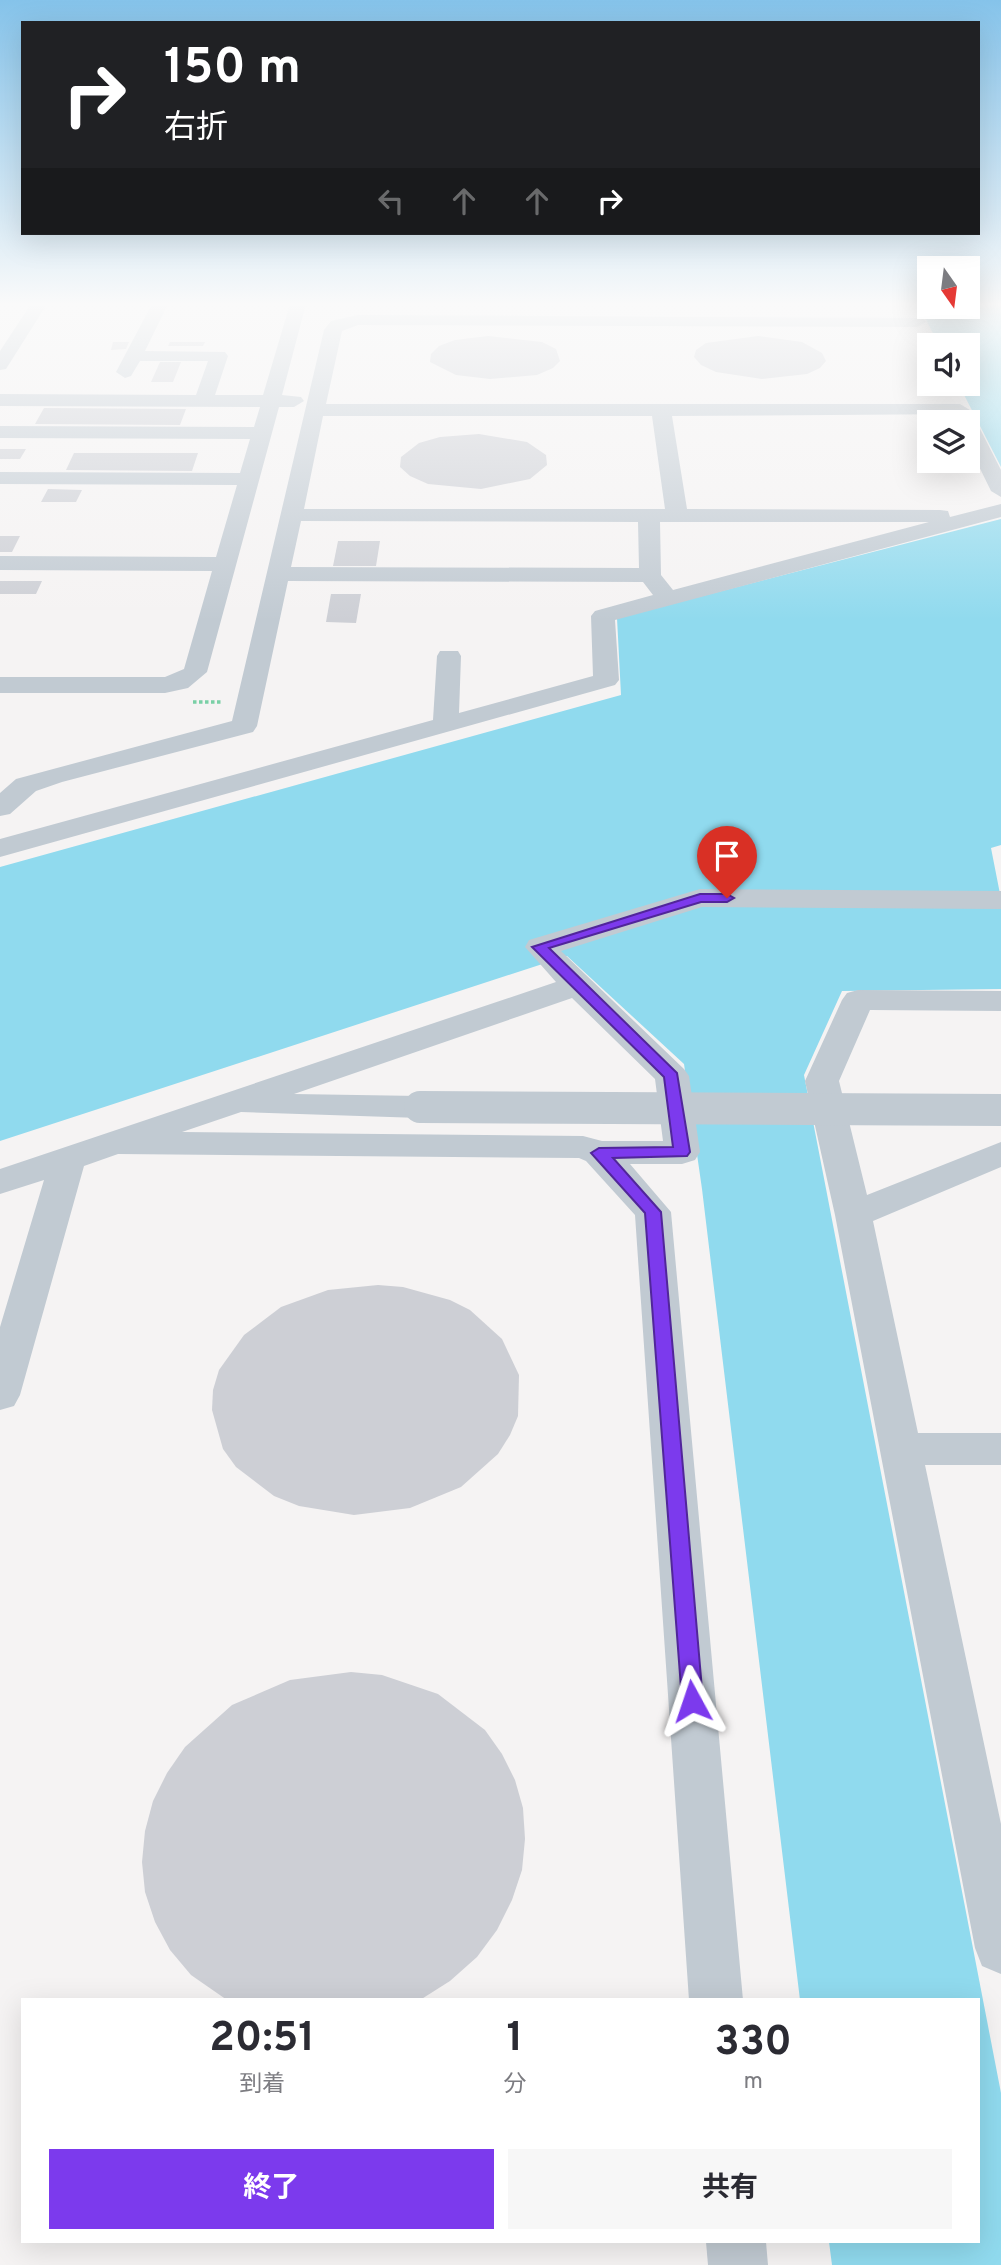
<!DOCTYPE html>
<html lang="ja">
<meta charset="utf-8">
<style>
body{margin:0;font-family:Overpass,"Noto Sans JP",sans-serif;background:#f7f7f7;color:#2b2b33;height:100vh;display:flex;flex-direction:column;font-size:26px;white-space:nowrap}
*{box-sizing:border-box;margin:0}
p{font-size:23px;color:#7c7c81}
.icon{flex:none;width:38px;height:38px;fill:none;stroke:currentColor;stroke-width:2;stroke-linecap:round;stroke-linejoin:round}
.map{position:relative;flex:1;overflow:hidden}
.details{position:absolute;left:21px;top:1998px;width:959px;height:245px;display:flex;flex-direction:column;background:#fff;border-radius:0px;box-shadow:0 7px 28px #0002}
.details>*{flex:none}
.banner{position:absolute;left:21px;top:21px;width:959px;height:214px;border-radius:0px;box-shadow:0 7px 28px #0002;background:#202124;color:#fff;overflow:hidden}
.needle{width:46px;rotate:166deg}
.controls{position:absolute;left:917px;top:256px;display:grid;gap:14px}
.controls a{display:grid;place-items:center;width:63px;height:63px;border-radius:0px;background:#fff;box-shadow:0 7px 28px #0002;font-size:35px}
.pin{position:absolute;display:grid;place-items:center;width:60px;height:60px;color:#fff;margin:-72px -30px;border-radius:50% 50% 50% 0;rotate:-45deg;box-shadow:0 0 7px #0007}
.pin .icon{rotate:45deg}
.me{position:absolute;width:77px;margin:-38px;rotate:355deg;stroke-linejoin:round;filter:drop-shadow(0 0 5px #0008)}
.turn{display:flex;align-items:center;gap:24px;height:147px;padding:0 28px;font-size:32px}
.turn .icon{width:91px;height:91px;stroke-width:2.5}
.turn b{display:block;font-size:49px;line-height:60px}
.lanes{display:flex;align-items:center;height:66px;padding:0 28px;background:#0003;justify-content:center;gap:35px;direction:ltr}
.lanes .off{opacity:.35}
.eta{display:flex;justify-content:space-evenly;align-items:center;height:119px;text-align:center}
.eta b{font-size:42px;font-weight:700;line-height:49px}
.cta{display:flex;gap:14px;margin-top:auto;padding:14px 28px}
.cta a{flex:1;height:80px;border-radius:0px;background:#7c3aed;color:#fff;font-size:28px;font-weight:700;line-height:80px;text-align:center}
.cta a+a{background:#f7f7f7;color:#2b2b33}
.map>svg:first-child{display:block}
.water{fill:#90daee}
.building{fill:#cdcfd5}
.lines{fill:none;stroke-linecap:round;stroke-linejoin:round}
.path{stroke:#7ad0a6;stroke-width:3.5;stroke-dasharray:3.5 2.5;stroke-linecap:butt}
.minor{fill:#c1cad2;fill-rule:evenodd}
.minor-bridge{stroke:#c1cad2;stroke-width:32}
.route{fill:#7c3aed;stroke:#51269a;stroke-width:2}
</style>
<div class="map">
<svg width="1001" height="2265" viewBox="0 0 1001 2265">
<rect width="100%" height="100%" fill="#f5f3f3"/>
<g class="water">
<polygon points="918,304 968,306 968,304 1001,304 1001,467 958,383 968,383 968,345 939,345"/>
<polygon points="1001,519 1001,845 991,848 1001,899 1001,989 842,991 804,1075 1001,2093 1001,2265 832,2265 829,2242 978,2242 978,2000 800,2000 702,1189 684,1064 567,956 0,1141 0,867 621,695 617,618"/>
</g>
<g class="building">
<polygon points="488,336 542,342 556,349 560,361 553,368 537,375 490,379 456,375 430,362 431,354 439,346 455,340"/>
<polygon points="758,336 802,342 822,353 826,361 820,368 807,374 762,379 716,372 701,365 694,357 696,350 706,343"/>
<polygon points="113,342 129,342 126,349 111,350"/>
<polygon points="170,342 205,342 203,346 168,346"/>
<polygon points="160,362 181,362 173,382 151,382"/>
<polygon points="44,408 186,409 180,425 35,424"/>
<polygon points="479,434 527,442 546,455 547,465 530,479 481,489 428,484 410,476 400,467 401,457 419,443 440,437"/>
<polygon points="0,449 26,449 20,459 0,459"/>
<polygon points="74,453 198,453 192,471 66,470"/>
<polygon points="48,489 82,490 76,502 41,502"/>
<polygon points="0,536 20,536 12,552 0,552"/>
<polygon points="338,541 380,541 376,566 333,566"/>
<polygon points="0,581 42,581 36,594 0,594"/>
<polygon points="331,594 361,594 356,623 326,622"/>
<polygon points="378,1285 403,1287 450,1300 470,1310 502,1339 519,1375 518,1416 510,1435 498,1454 461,1487 410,1508 354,1515 299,1506 274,1496 236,1467 223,1449 212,1410 213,1390 219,1370 244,1335 281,1307 328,1290"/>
<polygon points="351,1672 382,1675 438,1694 485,1730 502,1754 515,1780 523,1808 525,1839 522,1870 512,1900 497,1930 477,1957 450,1981 420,2000 227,2000 191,1975 170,1950 155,1922 145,1892 142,1862 145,1831 153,1801 167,1773 185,1747 232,1705 290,1680"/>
</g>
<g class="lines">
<polyline class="path" points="193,702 223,702"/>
<g class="minor">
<polygon points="31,304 47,304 6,369 0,370 0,351"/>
<polygon points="152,304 168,304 145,351 225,352 228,356 215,395 263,395 290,304 306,304 282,395 301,397 304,401 294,407 279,407 207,672 188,688 165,693 0,693 0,677 165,677 184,669 212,571 0,570 0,556 216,557 237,485 0,484 0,472 240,473 250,439 0,438 0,426 254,427 260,407 0,406 0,394 196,395 208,361 140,361 131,376 125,378 116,372"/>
<path d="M358,315l565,3 3,4 -9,5 -559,-2 -16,6 -16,73h634l10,6 -3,4 -295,2 15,93 253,1 8,1 2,6 51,-13v13l-386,103 4,60 -4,5 -615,172v-18l433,-119 4,-64 3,-5h18l3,5 -2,57 134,-37 -2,-60 4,-5 58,-16 -10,-13 -355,-1 -31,145 -4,6 -191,50 -26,9 -26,23 -10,2v-23l16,-14 216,-58 92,-391 7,-9zM323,416h329l13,93h-361zM301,521l337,1 1,46 -348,-1zM660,522h269l-256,68 -12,-15z"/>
<polygon points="968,419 978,425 1001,470 1001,497 991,491 968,444 968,422 960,422"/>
<path d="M700,889l301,2v18l-299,-2 -141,44 123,118 5,7 11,76 -5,8 -13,4h-52l41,48 72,788h-54l-54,-785 -49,-54 -7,-3 -461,-4 -34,12 -64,229 -6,11 -14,4v-83l44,-147 -44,14v-25l556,-187 -31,-35 4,-7zM572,998l83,81 8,62h-61l-19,-5 -401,-4 59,-20 179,6 12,-3 5,-8 -5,-8 -12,-3 -126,-2z"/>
<polygon points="858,990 1001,991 1001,1011 870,1010 839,1081 867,1195 1001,1142 1001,1167 873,1221 918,1433 1001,1433 1001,1465 925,1465 1001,1824 1001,1974 982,1966 975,1948 835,1215 805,1081 842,1000 847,993"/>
<polygon points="706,2242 766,2242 768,2265 708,2265"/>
</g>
<polyline class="minor-bridge" points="420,1107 1001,1110"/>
</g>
<linearGradient id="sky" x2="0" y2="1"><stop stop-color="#85c3ea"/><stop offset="0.49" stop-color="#fafafa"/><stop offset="1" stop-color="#fafafa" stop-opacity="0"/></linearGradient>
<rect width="1001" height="621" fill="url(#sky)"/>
<polygon class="route" points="700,894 727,894 734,898 727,902 701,902 549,948 677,1073 690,1152 687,1156 613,1158 661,1212 703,1701 700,1708 692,1711 685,1708 682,1701 645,1213 591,1153 599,1148 673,1147 664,1077 532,947"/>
</svg>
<div class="controls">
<a><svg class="needle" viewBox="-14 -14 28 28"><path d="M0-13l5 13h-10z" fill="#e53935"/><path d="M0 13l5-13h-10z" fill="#7c7c81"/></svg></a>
<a><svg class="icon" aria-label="sound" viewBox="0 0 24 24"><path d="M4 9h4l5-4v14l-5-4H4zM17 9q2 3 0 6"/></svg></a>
<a><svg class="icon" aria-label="layers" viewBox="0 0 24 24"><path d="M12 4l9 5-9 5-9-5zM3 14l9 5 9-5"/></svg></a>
</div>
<div class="pin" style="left:727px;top:898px;background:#d93025"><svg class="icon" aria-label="arrive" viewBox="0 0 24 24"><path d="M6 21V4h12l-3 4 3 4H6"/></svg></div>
<svg class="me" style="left:692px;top:1701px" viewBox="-20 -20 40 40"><path d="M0-17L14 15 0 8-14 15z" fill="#7c3aed" stroke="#fff" stroke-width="4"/></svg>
<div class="banner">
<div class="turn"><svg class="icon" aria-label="right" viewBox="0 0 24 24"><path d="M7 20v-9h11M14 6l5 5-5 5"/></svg><div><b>150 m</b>右折</div></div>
<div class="lanes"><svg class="icon off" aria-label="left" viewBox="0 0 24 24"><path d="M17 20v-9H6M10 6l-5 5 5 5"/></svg><svg class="icon off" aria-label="ahead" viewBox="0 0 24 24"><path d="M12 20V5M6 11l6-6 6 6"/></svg><svg class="icon off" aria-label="ahead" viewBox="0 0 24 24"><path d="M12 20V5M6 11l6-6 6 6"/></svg><svg class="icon" aria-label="right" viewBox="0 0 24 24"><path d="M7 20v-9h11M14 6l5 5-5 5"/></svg></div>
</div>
<section class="details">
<div class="eta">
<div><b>20:51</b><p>到着</p></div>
<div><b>1</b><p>分</p></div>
<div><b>330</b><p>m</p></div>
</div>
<div class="cta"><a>終了</a><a>共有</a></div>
</section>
</div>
